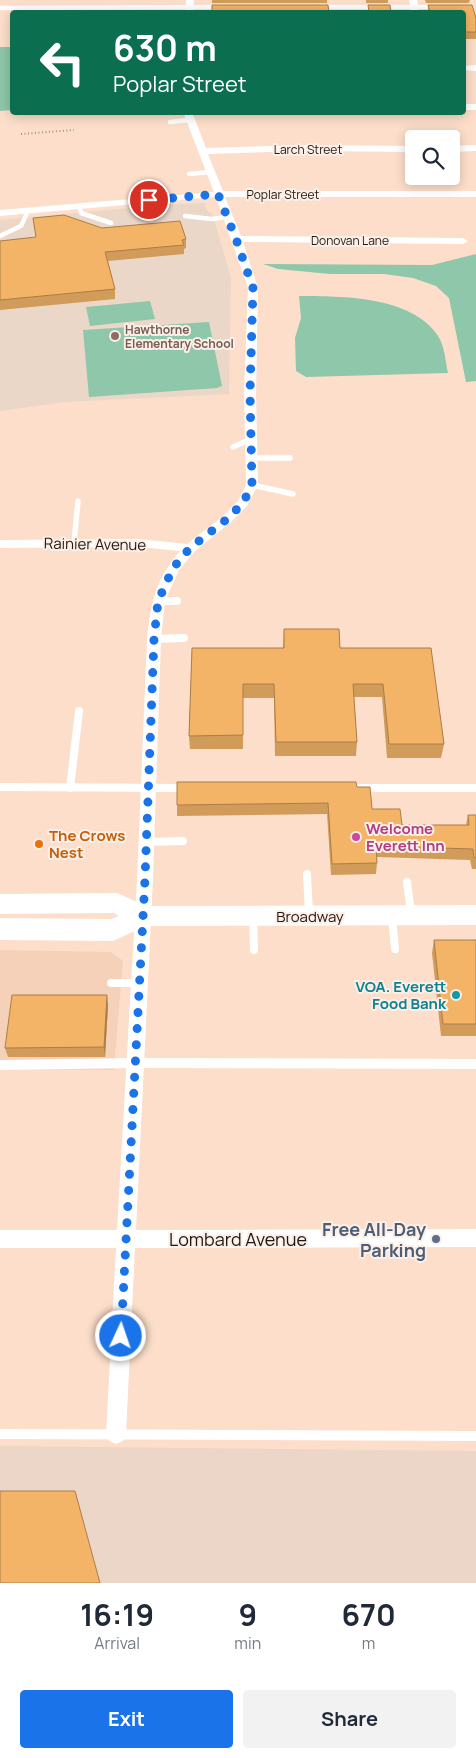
<!DOCTYPE html>
<style>
body{margin:0;font-family:Manrope,sans-serif;background:#f2f2f3;color:#1f2937;height:100vh;display:flex;flex-direction:column;font-size:19px;white-space:nowrap}
*{box-sizing:border-box;margin:0}
p{font-size:16px;color:#747a83}
.icon{flex:none;width:28px;height:28px;fill:none;stroke:currentColor;stroke-width:2;stroke-linecap:round;stroke-linejoin:round}
.map{position:relative;height:1583px;overflow:hidden}
.panel{display:flex;flex-direction:column;background:#fff;flex:1}
.panel>*{flex:none}
.guide{position:absolute;left:10px;top:10px;width:456px;height:105px;border-radius:5px;box-shadow:0 2px 12px #0003;background:#0b6e4f;color:#fff;overflow:hidden}
.buttons{position:absolute;left:405px;top:130px;display:grid;gap:10px}
.buttons a{display:grid;place-items:center;width:55px;height:55px;border-radius:5px;background:#fff;box-shadow:0 2px 12px #0003;font-size:25px}
.pin{position:absolute;display:grid;place-items:center;width:42px;height:42px;color:#fff;margin:-21px;border:2px solid #fff;border-radius:50%;box-shadow:0 1px 5px #0007}
.me{position:absolute;width:55px;margin:-28px;rotate:3deg;stroke-linejoin:round;filter:drop-shadow(0 0 4px #0008)}
.turn{display:flex;align-items:center;gap:18px;height:105px;padding:0 20px;font-size:22px}
.turn .icon{width:65px;height:65px;stroke-width:2.5}
.turn b{display:block;font-size:35px;line-height:42px}
.eta{display:flex;justify-content:space-evenly;align-items:center;height:85px;text-align:center}
.eta b{font-size:30px;font-weight:700;line-height:35px}
.primary-button{display:flex;gap:10px;margin-top:auto;padding:10px 20px}
.primary-button a{flex:1;height:58px;border-radius:5px;background:#1a73e8;color:#fff;font-size:20px;font-weight:700;line-height:58px;text-align:center}
.primary-button a+a{background:#f2f2f3;color:#1f2937}
.map>svg:first-child{display:block}
.built{fill:#f5d1ba}
.education{fill:#ebd7c8}
.medical{fill:#ebd6c8}
.green{fill:#8ec7a9}
.lines{fill:none;stroke-linecap:round;stroke-linejoin:round}
.path{stroke:#a79082;stroke-width:2;stroke-dasharray:1 2.5;stroke-linecap:butt}
.service-far3{stroke:#fff;stroke-width:4.5}
.service-far2{stroke:#fff;stroke-width:5.5}
.service-far1{stroke:#fff;stroke-width:8}
.service{stroke:#fff;stroke-width:10}
.minor{fill:#fff;fill-rule:evenodd}
.primary{fill:#fff;fill-rule:evenodd}
.wall{fill:#d19b59}
.shaded-wall{fill:#aa7e48}
.building{fill:#f3b467;stroke:#aa7e48}
.route{stroke:#1a73e8;stroke-width:9;stroke-dasharray:0 16.2}
.education-dot{fill:#8d6e63;stroke:#fbefe7;stroke-width:2}
.hotel-dot{fill:#d1479c;stroke:#fbefe7;stroke-width:2}
.food-dot{fill:#e8710a;stroke:#fbefe7;stroke-width:2}
.culture-dot{fill:#0f9aa8;stroke:#fbefe7;stroke-width:2}
.service-dot{fill:#5c6f8a;stroke:#fbefe7;stroke-width:2}
.labels{text-anchor:middle;dominant-baseline:central;stroke-width:4;stroke-linejoin:round;paint-order:stroke}
.far-street-label{font-size:12px;fill:#221811;stroke:#fbefe7}
.far-education-label{font-size:12px;font-weight:bold;fill:#785e54;stroke:#fbefe7;text-anchor:start}
.street-label{font-size:15px;fill:#221811;stroke:#fbefe7}
.hotel-label{font-size:15px;font-weight:bold;fill:#b23c85;stroke:#fbefe7;text-anchor:start}
.food-label{font-size:15px;font-weight:bold;fill:#c56008;stroke:#fbefe7;text-anchor:start}
.culture-label{font-size:15px;font-weight:bold;fill:#0d838f;stroke:#fbefe7;text-anchor:end}
.near-service-label{font-size:18px;font-weight:bold;fill:#4e5e75;stroke:#fbefe7;text-anchor:end}
.near-street-label{font-size:18px;fill:#221811;stroke:#fbefe7}
</style>
<div class="map">
<svg width="476" height="1583" viewBox="0 0 476 1583">
<rect width="100%" height="100%" fill="#fcdeca"/>
<polygon class="built" points="0,950 111,952 123,961 114,1070 0,1069"/>
<polygon class="education" points="204,203 208,212 212,213 231,277 229,394 65,402 0,411 0,220 173,204"/>
<polygon class="medical" points="0,1446 476,1451 476,1583 0,1583"/>
<g class="green">
<polygon points="0,47 12,47 12,110 0,111"/>
<polygon points="476,254 476,381 466,382 449,298 436,286 413,278 384,274 330,274 278,269 263,264 432,265"/>
<path d="M299,296c42,0 113,0 139,40 7,11 7,24 10,37l-142,4 -10,-6 -1,-33 6,-20z"/>
<polygon points="150,301 155,319 90,326 86,307"/>
<polygon points="209,322 222,386 217,388 89,397 83,330"/>
</g>
<g class="lines">
<polyline class="path" points="21,134 74,130"/>
<g class="service-far3">
<polyline points="319,7 438,7"/>
<polyline points="0,8 220,7"/>
<polyline points="170,122 189,120"/>
<polyline points="189,174 210,172"/>
<polyline points="79,206 81,213 111,223"/>
<polyline points="185,216 212,219 227,217"/>
<polyline points="0,236 21,226 28,211"/>
</g>
<g class="service-far2">
<polyline points="233,447 251,439"/>
<polyline points="251,458 290,458"/>
<polyline points="252,485 293,494"/>
<polyline points="74,543 78,501"/>
</g>
<g class="service-far1">
<polyline points="158,601 177,601"/>
<polyline points="154,639 184,638"/>
<polyline points="0,787 185,788"/>
<polyline points="70,788 79,711"/>
<polyline points="359,788 476,788"/>
<polyline points="146,842 183,841"/>
<polyline points="307,874 309,914"/>
<polyline points="407,882 411,913"/>
<polyline points="253,916 254,950"/>
<polyline points="392,916 395,949"/>
<polyline points="111,983 140,983"/>
</g>
<g class="service">
<polyline points="0,1065 135,1063 476,1064"/>
<polyline points="0,1434 476,1436"/>
</g>
<g class="minor">
<polygon points="186,0 194,0 193,12 185,12"/>
<polygon points="409,0 417,0 419,12 411,12"/>
<polygon points="476,65 476,71 464,70 464,66"/>
<rect x="464" y="104" width="12" height="6"/>
<path d="M183,112h9l14,36 97,-3 111,1v6l-111,-1 -95,3 15,37h253v6h-251l16,39 222,2 5,3 -5,3 -220,-2 15,46 -2,105 2,92 -11,21 -16,16 -36,29 -16,19 -14,31 -4,38 -8,240 -17,351 340,-1v18l-341,1 -9,186 -3,7 -7,3 -7,-3 -3,-7 10,-186h-116v-18h117l20,-351 10,-240c4,-38 8,-58 33,-88l-41,-4 -139,1v-8l139,-1 48,5 36,-28 15,-15 8,-16 -2,-92 4,-105 -32,-91 -216,19v-6l214,-18z"/>
<polygon points="476,145 476,151 451,152 451,146"/>
</g>
<polygon class="primary" points="117,893 146,906 476,905 476,925 146,926 113,941 0,940 0,918 111,919 119,916 114,913 0,914 0,894"/>
</g>
<g class="wall">
<rect x="212" y="0" width="115" height="3"/>
<rect x="366" y="0" width="22" height="3"/>
<polygon points="425,0 470,0 469,3 426,3"/>
<polygon points="428,5 472,5 476,18 476,39 464,39 464,12 428,12"/>
<polygon points="33,218 102,228 186,239 186,248 184,249 184,254 108,261 115,289 115,299 0,310 0,241 36,237"/>
<polygon points="284,629 340,648 431,648 444,744 441,758 387,758 382,697 354,697 357,742 356,756 275,756 274,698 243,698 243,749 190,749 189,736 192,648 283,648"/>
<polygon points="357,787 372,809 402,825 466,825 468,815 476,815 476,869 472,869 470,860 377,857 377,863 376,874 331,875 327,814 177,816 177,805"/>
<polygon points="434,940 476,940 476,1036 441,1036 432,953"/>
<polygon points="108,1005 105,1057 8,1057 5,1048"/>
</g>
<polygon class="shaded-wall" points="107,995 108,1005 105,1057 104,1047"/>
<g class="building">
<polygon points="212,5 328,5 329,12 212,12"/>
<polygon points="368,5 390,5 391,12 369,12"/>
<polygon points="428,5 472,5 476,18 476,32 464,32 464,12 430,12"/>
<polygon points="64,215 102,228 180,221 186,239 182,240 184,245 105,252 115,289 0,300 0,241 36,237 33,218"/>
<polygon points="284,629 339,629 340,648 431,648 444,744 389,744 383,684 353,684 357,742 276,742 274,684 243,684 243,735 189,736 192,648 284,648"/>
<polygon points="177,782 356,782 357,787 370,787 372,809 400,809 402,825 469,825 468,815 476,815 476,858 474,858 473,849 376,846 377,863 332,864 328,803 177,805"/>
<polygon points="434,940 476,940 476,1024 443,1024"/>
<polygon points="12,995 107,995 104,1047 5,1048"/>
<polygon points="0,1491 75,1491 100,1583 0,1583"/>
</g>
<g class="lines">
<polyline class="route" points="121,1336 145,879 154,639 158,601 173,568 190,548 227,519 243,503 252,485 250,393 253,288 236,239 218,194 149,200"/>
</g>
<circle class="education-dot" cx="115" cy="336" r="5"/>
<circle class="hotel-dot" cx="356" cy="837" r="5"/>
<circle class="food-dot" cx="39" cy="844" r="5"/>
<circle class="culture-dot" cx="456" cy="995" r="5"/>
<circle class="service-dot" cx="436" cy="1239" r="5"/>
<g class="labels">
<g class="far-street-label">
<text x="308" y="149">Larch Street</text>
<text x="283" y="194">Poplar Street</text>
<text x="350" y="240">Donovan Lane</text>
</g>
<g class="far-education-label">
<text x="125" y="329">Hawthorne<tspan x="125" dy="14">Elementary School</tspan></text>
</g>
<g class="street-label">
<text transform="translate(95 544) rotate(1)">Rainier Avenue</text>
<text x="310" y="916">Broadway</text>
</g>
<g class="hotel-label">
<text x="366" y="828">Welcome<tspan x="366" dy="17">Everett Inn</tspan></text>
</g>
<g class="food-label">
<text x="49" y="835">The Crows<tspan x="49" dy="17">Nest</tspan></text>
</g>
<g class="culture-label">
<text x="446" y="986">VOA. Everett<tspan x="446" dy="17">Food Bank</tspan></text>
</g>
<g class="near-service-label">
<text x="426" y="1229">Free All-Day<tspan x="426" dy="21">Parking</tspan></text>
</g>
<g class="near-street-label">
<text x="238" y="1239">Lombard Avenue</text>
</g>
</g>
</svg>
<div class="buttons">
<a><svg class="icon" aria-label="search" viewBox="0 0 24 24"><circle cx="10" cy="10" r="6"/><path d="M15 15l6 6"/></svg></a>
</div>
<div class="pin" style="left:149px;top:200px;background:#d93025"><svg class="icon" aria-label="arrive" viewBox="0 0 24 24"><path d="M6 21V4h12l-3 4 3 4H6"/></svg></div>
<svg class="me" style="left:121px;top:1336px" viewBox="-20 -20 40 40"><circle r="17" fill="#1a73e8" stroke="#fff" stroke-width="3"/><path d="M0-11L8 9 0 5-8 9z" fill="#fff"/></svg>
<div class="guide">
<div class="turn"><svg class="icon" aria-label="left" viewBox="0 0 24 24"><path d="M17 20v-9H6M10 6l-5 5 5 5"/></svg><div><b>630 m</b>Poplar Street</div></div>
</div>
</div>
<section class="panel">
<div class="eta">
<div><b>16:19</b><p>Arrival</p></div>
<div><b>9</b><p>min</p></div>
<div><b>670</b><p>m</p></div>
</div>
<div class="primary-button"><a>Exit</a><a>Share</a></div>
</section>
